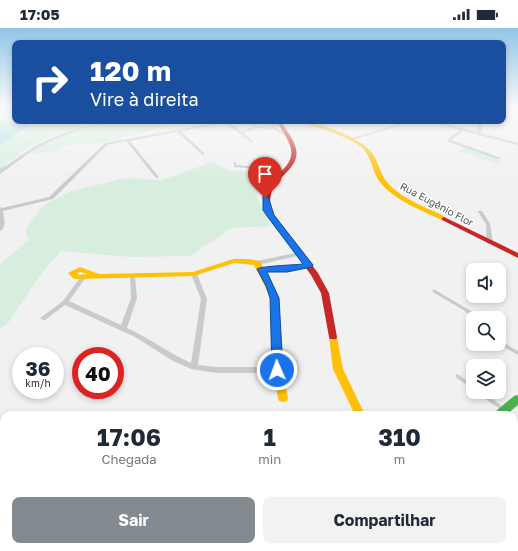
<!DOCTYPE html>
<html lang="pt">
<meta charset="utf-8">
<style>
body{margin:0;font-family:"Golos Text",sans-serif;background:#f2f2f3;color:#1f2937;height:100vh;display:flex;flex-direction:column;font-size:15px;white-space:nowrap}
*{box-sizing:border-box;margin:0}
p{font-size:13px;color:#747a83}
.icon{flex:none;width:22px;height:22px;fill:none;stroke:currentColor;stroke-width:2;stroke-linecap:round;stroke-linejoin:round}
.map{position:relative;flex:1;overflow:hidden}
.side{position:absolute;left:0px;top:383px;width:518px;height:140px;display:flex;flex-direction:column;background:#fff;border-radius:12px 12px 0 0;box-shadow:0 2px 6px #0003}
.side>*{flex:none}
.guide{position:absolute;left:12px;top:12px;width:494px;height:84px;border-radius:8px;box-shadow:0 2px 6px #0003;background:#1a4fa0;color:#fff;overflow:hidden}
.buttons{position:absolute;left:466px;top:235px;display:grid;gap:8px}
.buttons a{display:grid;place-items:center;width:40px;height:40px;border-radius:8px;background:#fff;box-shadow:0 2px 6px #0003;font-size:20px}
.speed{position:absolute;left:12px;top:319px;display:flex;gap:8px;font-size:20px;font-weight:700;text-align:center}
.speed>*{display:grid;place-content:center;width:52px;height:52px;border-radius:50%;background:#fff;box-shadow:0 2px 6px #0003;line-height:1}
.speed small{font-size:10px;font-weight:400}
.speed .limit{border:6px solid #d22;background:#fff;color:#111}
.pin{position:absolute;display:grid;place-items:center;width:34px;height:34px;color:#fff;margin:-41px -17px;border-radius:50% 50% 50% 0;rotate:-45deg;box-shadow:0 0 4px #0007}
.pin .icon{rotate:45deg}
.me{position:absolute;width:44px;margin:-22px;rotate:358deg;stroke-linejoin:round;filter:drop-shadow(0 0 3px #0008)}
.turn{display:flex;align-items:center;gap:14px;height:84px;padding:0 12px;font-size:18px}
.turn .icon{width:52px;height:52px;stroke-width:2.5}
.turn b{display:block;font-size:28px;line-height:34px}
.eta{display:flex;justify-content:space-evenly;align-items:center;height:68px;text-align:center}
.eta b{font-size:24px;font-weight:700;line-height:28px}
.cta{display:flex;gap:8px;margin-top:auto;padding:8px 12px}
.cta a{flex:1;height:46px;border-radius:8px;background:#848b90;color:#fff;font-size:16px;font-weight:700;line-height:46px;text-align:center}
.cta a+a{background:#f2f2f3;color:#1f2937}
.status{display:flex;justify-content:space-between;align-items:center;height:28px;padding:0 20px;background:#fff;direction:ltr}
.status svg{height:11px;fill:currentColor}
.map>svg:first-child{display:block}
.green{fill:#d7eede}
.water{fill:#afe1e8}
.lines{fill:none;stroke-linecap:round;stroke-linejoin:round}
.path-far1{stroke:#b8c2be;stroke-width:1;stroke-dasharray:2 1;stroke-linecap:butt}
.path{stroke:#b8c2be;stroke-width:2;stroke-dasharray:3.5 2.5;stroke-linecap:butt}
.lane-far2{stroke:#c8cbcc;stroke-width:2}
.lane-far1{stroke:#c8cbcc;stroke-width:3}
.lane{stroke:#c8cbcc;stroke-width:3.5}
.street{fill:#c8cbcc;fill-rule:evenodd}
.fast{fill:#4caf50;fill-rule:evenodd}
.slow{fill:#ffc107;fill-rule:evenodd}
.jam{fill:#c62828;fill-rule:evenodd}
.wall{fill:#bbbbbc}
.shaded-wall{fill:#999}
.building{fill:#dadadb;stroke:#999}
.route{fill:#1a73e8;stroke:#114b97}
.labels{text-anchor:middle;dominant-baseline:central;stroke-width:3;stroke-linejoin:round;paint-order:stroke}
.far-street-label{font-size:10px;fill:#49545b;stroke:#fff}
</style>
<div class="status"><b>17:05</b><svg viewBox="0 0 49 12"><path d="M0 12V9h3v3zM5 12V6h3v6zM10 12V3h3v9zM15 12V0h3v12zM26 1h20v11H26zM47 4h2v5h-2z"/></svg></div>
<div class="map">
<svg width="518" height="523" viewBox="0 0 518 523">
<rect width="100%" height="100%" fill="#f1f1f1"/>
<g class="green">
<path d="M0,79h15v14h92c-26,5 -54,12 -77,26 -10,6 -20,14 -30,22z"/>
<polygon points="128,93 198,93 167,97 136,107 95,116 66,117 57,123 28,126 57,109 77,102"/>
<polygon points="464,120 503,132 498,136 458,123"/>
<polygon points="212,134 231,143 274,144 256,167 271,198 232,200 190,228 130,229 61,223 42,245 8,295 0,301 0,236 29,212 25,202 44,177 71,163 127,150 162,152"/>
</g>
<polygon class="water" points="0,93 22,96 26,93 34,93 25,96 30,97 0,117"/>
<g class="lines">
<polyline class="path-far1" points="31,114 32,112"/>
<g class="path">
<polyline points="514,396 518,392"/>
<polyline points="413,519 417,523"/>
<polyline points="439,522 447,522 447,519"/>
<polyline points="308,523 313,519"/>
</g>
<g class="lane-far2">
<polyline points="255,99 275,100 279,104 285,105"/>
<polyline points="240,105 254,100 254,98"/>
<polyline points="235,135 235,138 285,142"/>
<polyline points="0,141 7,139"/>
</g>
<polyline class="lane-far1" points="434,263 468,283"/>
<g class="lane">
<polyline points="466,282 479,290"/>
<polyline points="499,302 499,306"/>
<polyline points="499,314 518,325"/>
<polyline points="457,348 473,359"/>
<polyline points="479,364 503,381"/>
</g>
<g class="street">
<path d="M116,93h9l-31,5 -15,4 -24,9 -23,12 -32,23v-3c37,-30 69,-44 116,-50z"/>
<polygon points="332,93 338,93 316,99 314,98"/>
<polygon points="408,93 414,93 352,112 349,111"/>
<polygon points="428,93 434,93 477,104 478,93 482,93 481,105 518,115 518,117 463,103 451,112 501,130 498,131 448,114 449,110 460,102"/>
<path d="M221,94l60,2 2,1 -2,1 -50,-2 21,16v2h-1l-25,-18h-5l-40,7 23,22v2h-1l-26,-23 -47,9 28,35 1,1 -2,1h-1l-30,-37 -19,4 -54,54 -50,12c1,7 4,16 -3,20v-24l2,1 47,-11 56,-54z"/>
<polygon points="478,183 482,183 490,196 493,215 492,216 488,216 487,215 486,196 478,184"/>
<polygon points="300,224 302,225 303,226 302,227 257,237 254,235 257,233"/>
<polygon points="309,235 311,236 312,237 311,238 287,243 261,243 258,241 261,239 287,239"/>
<path d="M194,244l3,2 10,25 -9,66 19,2h60l3,1 1,2 -1,2 -3,1h-60l-26,-4 -18,-8 -38,-24 -70,-32 -20,15h-2l-3,-2 23,-17 19,-26 2,-1 3,2 -18,25 52,24 10,-27 -1,-21 3,-2 2,1 2,22 -10,30c22,10 42,25 64,35l10,-64 -10,-25z"/>
<polygon points="4,453 4,465 0,467 0,455"/>
<polygon points="514,453 518,454 518,463 514,462"/>
</g>
<g class="fast">
<polygon points="518,367 518,377 506,387 494,387 495,384 514,368"/>
<polygon points="327,519 344,519 342,523 325,523"/>
</g>
<g class="slow">
<path d="M300,93c18,0 61,17 72,32 9,13 7,24 22,36 9,8 20,13 32,19 7,3 16,6 21,11l-3,2 -2,-1c-21,-10 -47,-19 -62,-38 -9,-12 -8,-28 -21,-37 -12,-8 -26,-12 -39,-17 -7,-2 -15,-3 -20,-7z"/>
<path d="M233,231h15l12,2 19,37 3,72 6,28 -1,3 -4,1 -4,-1 -1,-3 -6,-28 -1,-72 -17,-33 -20,-2 -40,13 -117,3h-3l-6,-6 12,-6 19,7 94,-2zM80,244l7,2 -8,1 -2,-2z"/>
<polygon points="333,306 336,307 337,309 343,341 365,387 355,387 333,341 329,309 330,307"/>
<polygon points="420,519 435,519 437,523 422,523"/>
</g>
<g class="jam">
<path d="M277,93h4c5,9 13,18 15,28 4,17 -16,26 -23,39 -3,7 -3,14 -3,22l48,63 11,20 8,44 -1,2h-6l-1,-2 -8,-44 -10,-18 -47,-65c0,-7 0,-15 3,-22 7,-13 27,-22 24,-39 -2,-10 -10,-19 -14,-28z"/>
<polygon points="444,189 518,225 518,230 442,192 442,190"/>
</g>
</g>
<g class="wall">
<polygon points="29,93 53,93 54,95 41,96"/>
<polygon points="246,519 282,519 285,523 248,523"/>
</g>
<polygon class="shaded-wall" points="40,93 53,93 54,95 41,96"/>
<polygon class="building" points="253,519 282,519 285,523 255,523"/>
<linearGradient id="sky" x2="0" y2="1"><stop stop-color="#91c6e8"/><stop offset="0.52" stop-color="#f9f9f9"/><stop offset="1" stop-color="#f9f9f9" stop-opacity="0"/></linearGradient>
<rect width="518" height="153" fill="url(#sky)"/>
<path class="route" d="M263,168h5l6,19 39,50 -1,2 -25,5h-20l12,26 4,72 -6,4 -5,-4 -2,-72 -4,-12 -9,-17c4,-3 37,-4 46,-5l-36,-48 -4,-6z"/>
<g class="labels">
<g class="far-street-label">
<text transform="translate(437 176) rotate(28)">Rua Eugênio Flor</text>
</g>
</g>
</svg>
<div class="buttons">
<a><svg class="icon" aria-label="sound" viewBox="0 0 24 24"><path d="M4 9h4l5-4v14l-5-4H4zM17 9q2 3 0 6"/></svg></a>
<a><svg class="icon" aria-label="search" viewBox="0 0 24 24"><circle cx="10" cy="10" r="6"/><path d="M15 15l6 6"/></svg></a>
<a><svg class="icon" aria-label="layers" viewBox="0 0 24 24"><path d="M12 4l9 5-9 5-9-5zM3 14l9 5 9-5"/></svg></a>
</div>
<div class="speed"><div>36<small>km/h</small></div><div class="limit">40</div></div>
<div class="pin" style="left:265px;top:170px;background:#d93025"><svg class="icon" aria-label="arrive" viewBox="0 0 24 24"><path d="M6 21V4h12l-3 4 3 4H6"/></svg></div>
<svg class="me" style="left:277px;top:342px" viewBox="-20 -20 40 40"><circle r="17" fill="#1a73e8" stroke="#fff" stroke-width="3"/><path d="M0-11L8 9 0 5-8 9z" fill="#fff"/></svg>
<div class="guide">
<div class="turn"><svg class="icon" aria-label="right" viewBox="0 0 24 24"><path d="M7 20v-9h11M14 6l5 5-5 5"/></svg><div><b>120 m</b>Vire à direita</div></div>
</div>
<section class="side">
<div class="eta">
<div><b>17:06</b><p>Chegada</p></div>
<div><b>1</b><p>min</p></div>
<div><b>310</b><p>m</p></div>
</div>
<div class="cta"><a>Sair</a><a>Compartilhar</a></div>
</section>
</div>
